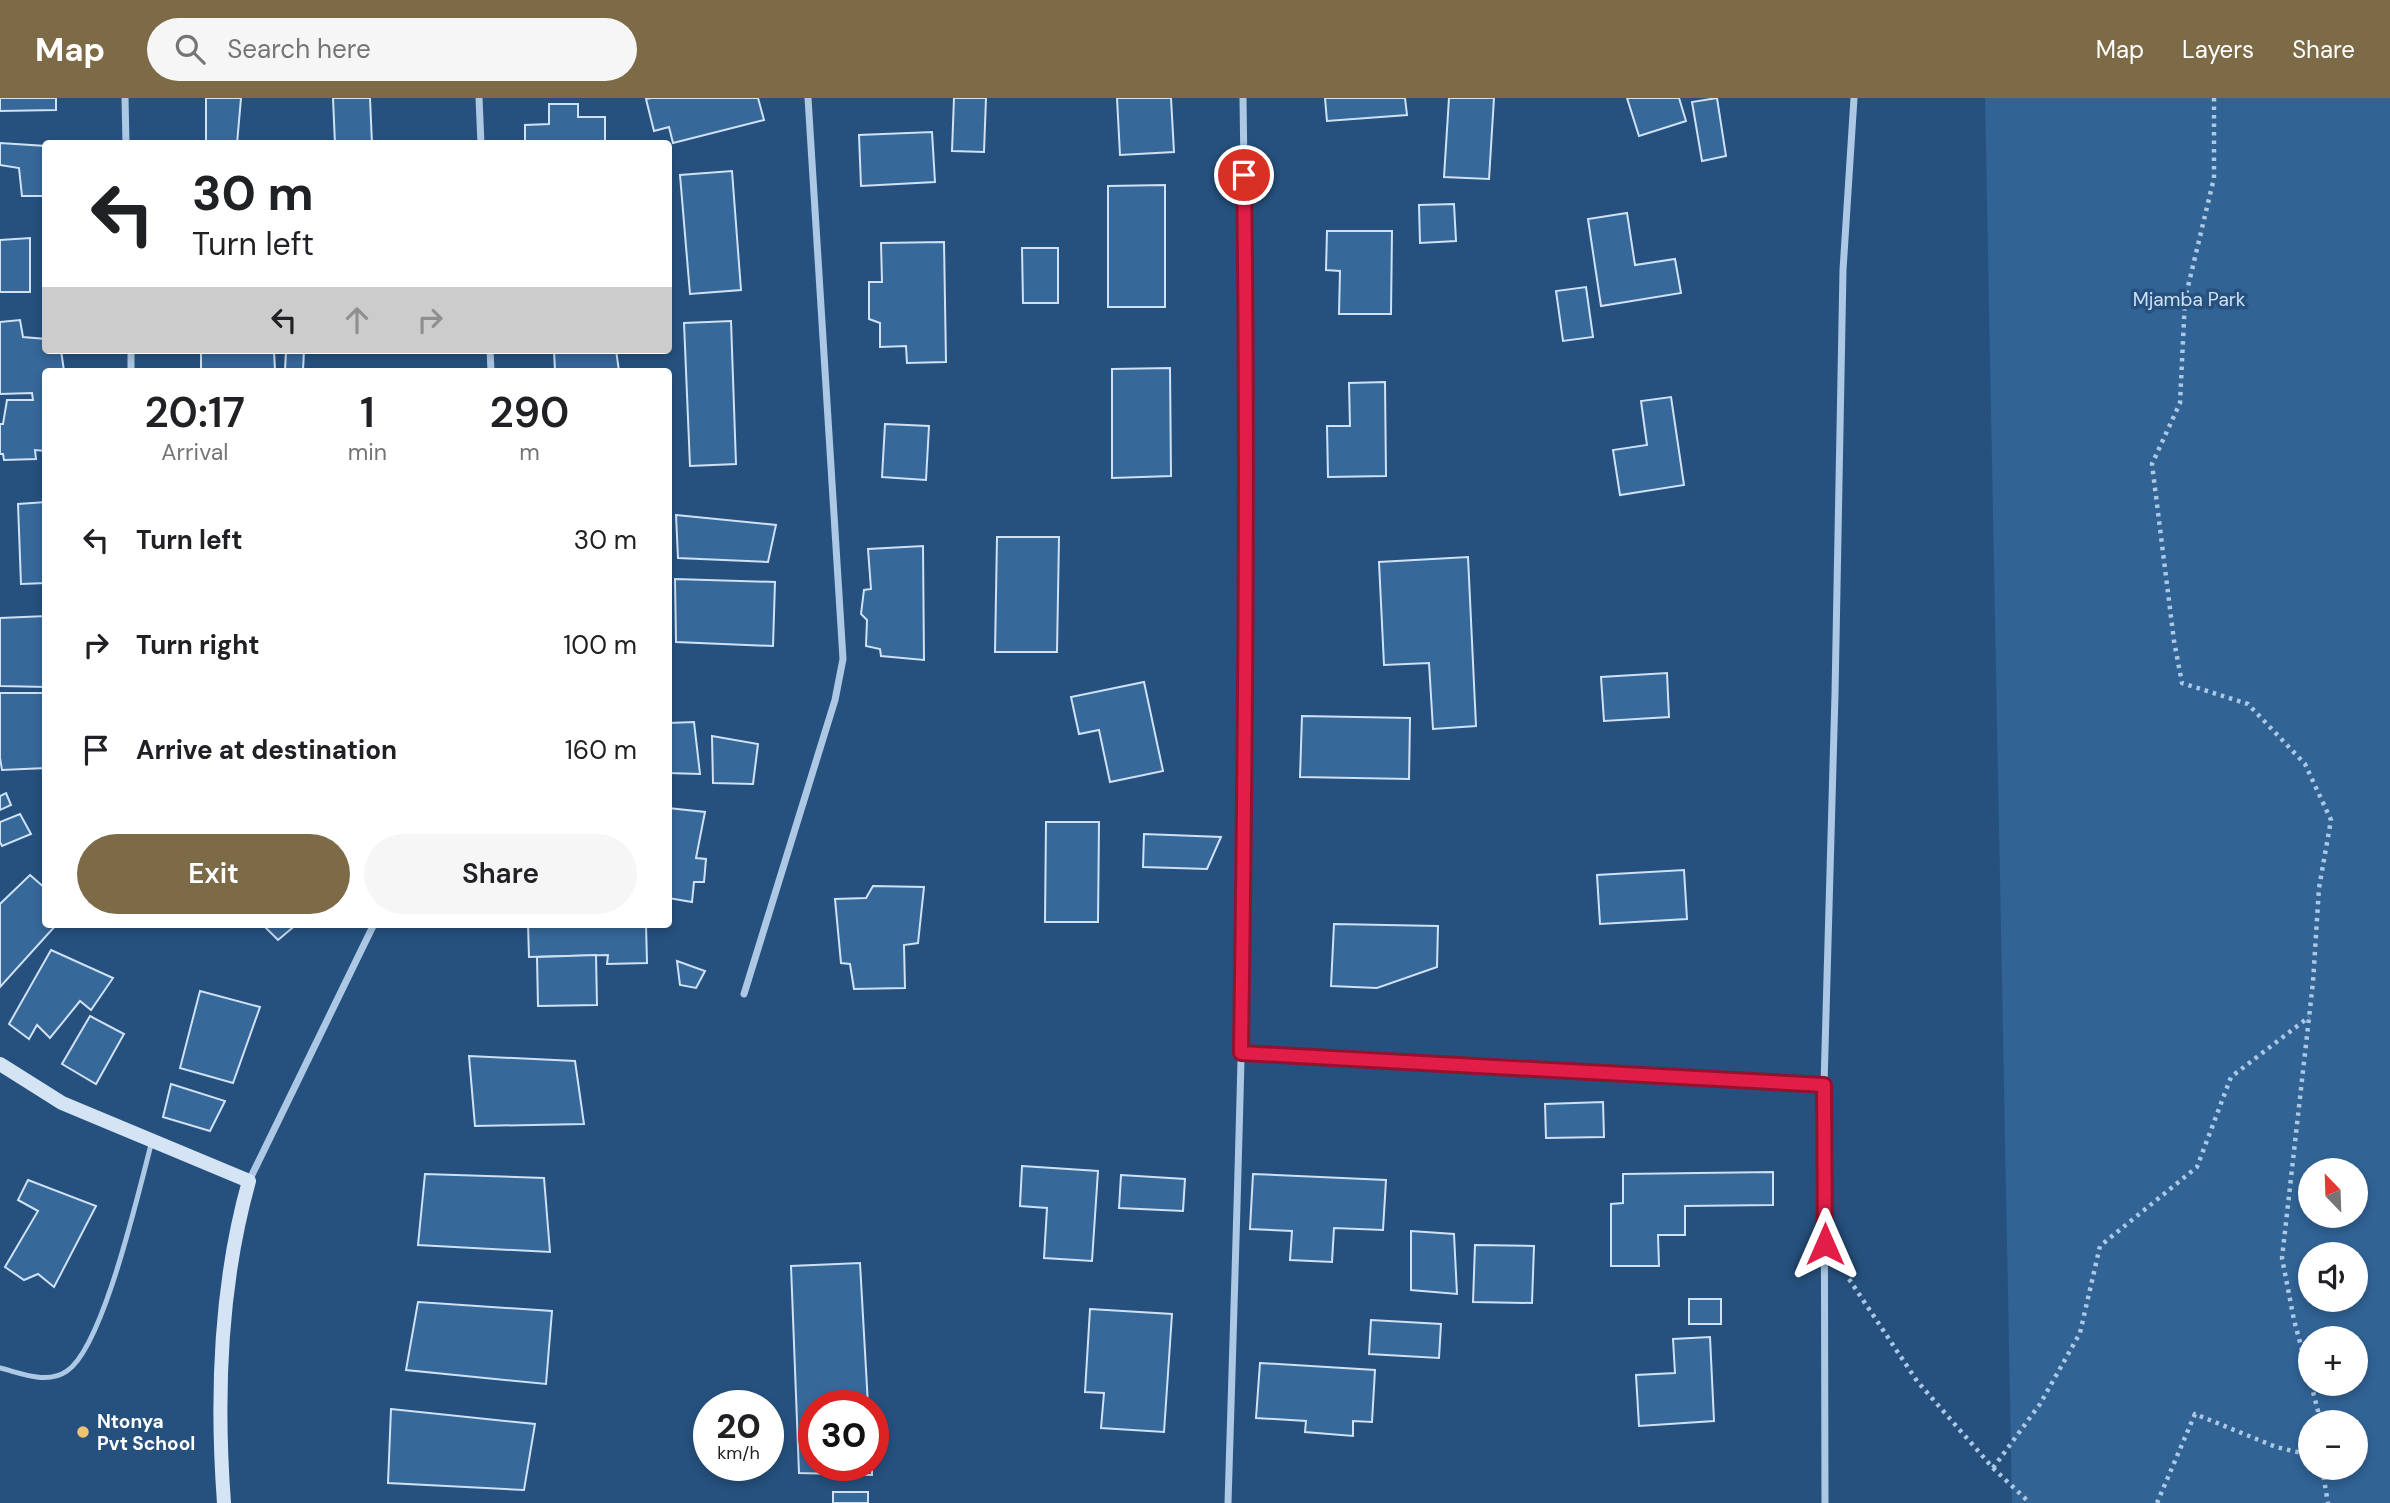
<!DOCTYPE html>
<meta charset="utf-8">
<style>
body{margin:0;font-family:"DM Sans",sans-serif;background:#f6f6f6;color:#202124;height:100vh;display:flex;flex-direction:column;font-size:26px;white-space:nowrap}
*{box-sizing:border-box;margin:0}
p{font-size:23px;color:#757577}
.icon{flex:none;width:38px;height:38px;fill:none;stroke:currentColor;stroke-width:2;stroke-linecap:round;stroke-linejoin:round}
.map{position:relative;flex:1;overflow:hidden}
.sheet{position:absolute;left:42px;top:270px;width:630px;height:560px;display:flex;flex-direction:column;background:#fff;border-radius:7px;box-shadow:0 4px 10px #0003}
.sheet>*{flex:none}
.hud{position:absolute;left:42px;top:42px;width:630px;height:214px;border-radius:7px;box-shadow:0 4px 10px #0003;background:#fff;color:#202124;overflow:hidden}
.needle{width:46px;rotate:337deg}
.controls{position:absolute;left:2298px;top:1060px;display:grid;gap:14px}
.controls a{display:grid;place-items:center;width:70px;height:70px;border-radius:50%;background:#fff;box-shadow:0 4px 10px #0003;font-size:35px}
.speed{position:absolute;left:693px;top:1292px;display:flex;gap:14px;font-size:35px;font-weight:700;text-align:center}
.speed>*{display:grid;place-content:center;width:91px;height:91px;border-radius:50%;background:#fff;box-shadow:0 4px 10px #0003;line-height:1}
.speed small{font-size:18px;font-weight:400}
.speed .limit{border:10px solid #d22;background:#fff;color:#111}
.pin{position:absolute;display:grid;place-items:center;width:60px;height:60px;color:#fff;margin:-30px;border:4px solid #fff;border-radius:50%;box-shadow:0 2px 7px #0007}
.me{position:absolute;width:77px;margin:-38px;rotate:0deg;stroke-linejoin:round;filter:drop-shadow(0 0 5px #0008)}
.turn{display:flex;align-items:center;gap:24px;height:147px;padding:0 35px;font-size:32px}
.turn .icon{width:91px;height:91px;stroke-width:2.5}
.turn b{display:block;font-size:49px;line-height:60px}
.lanes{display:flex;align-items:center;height:66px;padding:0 35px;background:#0003;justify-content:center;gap:35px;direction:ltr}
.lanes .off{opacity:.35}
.eta{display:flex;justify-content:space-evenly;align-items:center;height:119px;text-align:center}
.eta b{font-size:42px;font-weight:600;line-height:49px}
.action{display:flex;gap:14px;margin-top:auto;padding:14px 35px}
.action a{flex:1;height:80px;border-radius:42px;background:#7d6a47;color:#fff;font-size:28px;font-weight:600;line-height:80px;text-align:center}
.action a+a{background:#f6f6f6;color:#202124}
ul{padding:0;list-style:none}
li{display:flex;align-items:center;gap:21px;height:105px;padding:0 35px}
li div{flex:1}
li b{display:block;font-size:26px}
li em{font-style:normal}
header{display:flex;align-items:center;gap:42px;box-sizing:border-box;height:98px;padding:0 35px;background:#7d6a47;color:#fff}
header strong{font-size:33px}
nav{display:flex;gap:38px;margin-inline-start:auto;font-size:24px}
.search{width:490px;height:63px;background:#f6f6f6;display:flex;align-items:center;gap:18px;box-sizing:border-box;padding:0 24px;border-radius:38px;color:#757577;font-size:26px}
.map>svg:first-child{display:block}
.green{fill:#316395;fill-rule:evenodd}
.building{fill:#37689a;stroke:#cfe1f4;stroke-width:2}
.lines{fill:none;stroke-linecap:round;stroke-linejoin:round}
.path{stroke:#acc8e5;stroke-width:4.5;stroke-dasharray:3.5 5;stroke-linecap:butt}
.lane{stroke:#acc8e5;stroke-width:5}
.street{stroke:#acc8e5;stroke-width:7}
.secondary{stroke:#d5e4f5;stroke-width:14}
.route-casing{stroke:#92132f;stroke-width:18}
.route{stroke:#e11d48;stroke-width:12}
.poi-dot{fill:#eec471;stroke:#26517e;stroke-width:2.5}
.labels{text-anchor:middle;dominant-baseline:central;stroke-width:7;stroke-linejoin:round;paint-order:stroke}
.park-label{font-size:19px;fill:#cfe1f4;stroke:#26517e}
.poi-label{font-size:19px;font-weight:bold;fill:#fff;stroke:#26517e;text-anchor:start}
</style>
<header>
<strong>Map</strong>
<div class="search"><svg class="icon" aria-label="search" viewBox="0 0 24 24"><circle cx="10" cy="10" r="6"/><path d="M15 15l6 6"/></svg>Search here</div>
<nav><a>Map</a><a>Layers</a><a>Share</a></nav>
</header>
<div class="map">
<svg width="2390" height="1405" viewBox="0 0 2390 1405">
<rect width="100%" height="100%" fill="#26517e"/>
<path class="green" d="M1985,0h405v1405h-378zM2310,1073h46v45h-46zM2310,1157h46v45h-46zM2310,1241h46v45h-46zM2310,1325h46v45h-46z"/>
<g class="building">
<polygon points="0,0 56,0 56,12 0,13"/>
<polygon points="206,0 241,0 237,46 206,46"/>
<polygon points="333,0 370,0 372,46 335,46"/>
<polygon points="651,0 758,0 764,22 673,45 669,29 654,33 646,1"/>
<polygon points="954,0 986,0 984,54 952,53"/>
<polygon points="1117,0 1171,0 1174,54 1120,57"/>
<polygon points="1325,0 1405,0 1407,17 1327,23"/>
<polygon points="1449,0 1494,0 1489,81 1444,79"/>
<polygon points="1627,0 1679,0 1686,23 1639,38"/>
<polygon points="1717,0 1726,58 1702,63 1692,4"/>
<polygon points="549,6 578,6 578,19 605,19 605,46 525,46 525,27 549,26"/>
<polygon points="932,34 935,84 861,88 859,37"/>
<polygon points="0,45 46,48 44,98 22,98 19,70 0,67"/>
<polygon points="732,73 741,192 690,196 680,77"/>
<polygon points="1165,87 1165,209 1108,209 1108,88"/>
<polygon points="1454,106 1456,143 1420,145 1419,107"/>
<polygon points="1627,115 1635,167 1675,161 1681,195 1601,208 1588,121"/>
<polygon points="1327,133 1392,133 1391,216 1339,216 1340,173 1326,172"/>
<polygon points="30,140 30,194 0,194 0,142"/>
<polygon points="944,144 946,264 907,265 906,248 880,249 880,225 869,221 869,184 882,184 881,145"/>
<polygon points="1022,150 1058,150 1058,205 1023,205"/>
<polygon points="1586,189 1593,239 1563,243 1556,193"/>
<polygon points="20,222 23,239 46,241 46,252 61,252 64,273 46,273 46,353 35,352 36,361 4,362 3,356 0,356 0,326 3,326 7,302 33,302 32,295 0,296 0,224"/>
<polygon points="731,223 736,366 690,368 684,225"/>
<polygon points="201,252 274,252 275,273 201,273"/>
<polygon points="286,252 304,252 303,273 285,273"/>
<polygon points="554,252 616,252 619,273 555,273"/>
<polygon points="1170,270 1171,378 1112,380 1112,271"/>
<polygon points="1385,284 1386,378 1328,379 1327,328 1350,328 1349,285"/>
<polygon points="1671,299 1684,387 1620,397 1613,352 1647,347 1641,303"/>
<polygon points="885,326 929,328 926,382 882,379"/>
<polygon points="46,404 46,485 21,486 18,406"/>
<polygon points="676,417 776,427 768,464 678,460"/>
<polygon points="997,439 1059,439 1057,554 995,554"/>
<polygon points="923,448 924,562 881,558 880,551 866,548 867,522 861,516 864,492 871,491 868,451"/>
<polygon points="1468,459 1476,628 1433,631 1429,565 1384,567 1379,464"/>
<polygon points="675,481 775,484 773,548 676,544"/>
<polygon points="46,518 46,589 0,588 0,520"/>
<polygon points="1667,575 1669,619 1604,623 1601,579"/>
<polygon points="1144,584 1163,673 1110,684 1099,632 1079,636 1071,599"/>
<polygon points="0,595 46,595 46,670 2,672 0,660"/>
<polygon points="1302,618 1410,620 1409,681 1300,679"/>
<polygon points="694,624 700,676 668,675 668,625"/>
<polygon points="712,638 758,646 753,686 713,685"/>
<polygon points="6,695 11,707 0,712 0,698"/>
<polygon points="668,710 705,714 696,760 706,761 704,784 694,784 692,804 668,800"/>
<polygon points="20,716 31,736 2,748 0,744 0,724"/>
<polygon points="1046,724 1099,724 1098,824 1045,824"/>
<polygon points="1144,736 1221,739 1207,771 1143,769"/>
<polygon points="1684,772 1687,821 1600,826 1597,777"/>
<polygon points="30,777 46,791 46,826 57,826 0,889 0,806"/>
<polygon points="873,788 924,789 918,845 904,847 905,890 854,891 850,866 841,865 835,801 866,800"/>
<polygon points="262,826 297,826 278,842"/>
<polygon points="528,826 646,826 647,865 607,866 608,857 529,859"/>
<polygon points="1334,826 1438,828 1437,869 1377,890 1331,888"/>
<polygon points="51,852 113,880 91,912 80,903 50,940 37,927 29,941 9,926"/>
<polygon points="596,857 597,907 538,908 537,859"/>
<polygon points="677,863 705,873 696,890 680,887"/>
<polygon points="200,893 260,909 233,985 180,970"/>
<polygon points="90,918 124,936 96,986 62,966"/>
<polygon points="469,958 575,963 584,1026 475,1028"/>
<polygon points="171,986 225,1003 210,1033 163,1019"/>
<polygon points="1603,1004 1604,1039 1546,1040 1545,1006"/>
<polygon points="1022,1068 1098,1073 1092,1163 1044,1160 1047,1110 1020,1108"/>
<polygon points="1773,1074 1773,1107 1685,1108 1685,1137 1658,1137 1659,1168 1611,1168 1611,1106 1623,1105 1623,1076"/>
<polygon points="425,1076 544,1080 550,1154 418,1147"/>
<polygon points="1253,1076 1386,1082 1383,1132 1334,1130 1332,1164 1290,1162 1292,1133 1250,1131"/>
<polygon points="1121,1077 1185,1081 1183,1113 1119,1110"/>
<polygon points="28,1082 96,1108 54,1189 38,1176 24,1182 5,1169 38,1113 18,1102"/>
<polygon points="1411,1133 1454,1136 1457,1196 1411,1192"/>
<polygon points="1475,1147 1534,1148 1532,1205 1473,1204"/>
<polygon points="860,1165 868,1307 814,1307 814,1367 872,1367 872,1377 799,1375 791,1168"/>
<rect x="1689" y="1201" width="32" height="25"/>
<polygon points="418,1204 552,1213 546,1286 406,1272"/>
<polygon points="1090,1211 1172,1216 1164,1334 1101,1330 1104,1295 1085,1294"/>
<polygon points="1371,1222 1441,1226 1439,1260 1369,1256"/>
<polygon points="1710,1239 1714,1323 1639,1328 1636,1277 1675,1275 1673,1241"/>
<polygon points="1260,1265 1375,1272 1372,1324 1353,1323 1353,1338 1305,1334 1306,1323 1256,1320"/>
<polygon points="391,1311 535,1326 524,1392 388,1385"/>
<rect x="833" y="1394" width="35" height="11"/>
</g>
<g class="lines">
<g class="path">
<polyline points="2214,0 2214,80 2185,201 2180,305 2152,366 2174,543 2182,585 2248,606 2305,666 2331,722 2319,790 2313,884 2282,1160 2294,1222 2310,1282"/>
<polyline points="1849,1181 1917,1283 1993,1370 2030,1405"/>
<polyline points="2311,1286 2318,1313 2319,1325"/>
<polyline points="1993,1370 2040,1306 2080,1235 2100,1148 2197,1069 2231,979 2309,919"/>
<polyline points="2322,1370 2328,1405"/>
<polyline points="2157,1405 2195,1316 2276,1349 2310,1357"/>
</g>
<path class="lane" d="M0,1270c21,5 47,17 67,3 37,-25 72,-182 85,-230"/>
<g class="street">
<polyline points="125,0 126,46"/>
<polyline points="479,0 481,46"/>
<polyline points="131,252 131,273"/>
<polyline points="490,252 491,273"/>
<polyline points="744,896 835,602 843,561 808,0"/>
<polyline points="1241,955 1824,987"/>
<polyline points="249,1083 374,826"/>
<path d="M1228,1405c8,-263 17,-527 19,-791 1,-204 -1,-409 -4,-614"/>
<polyline points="1825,1405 1824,987 1835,596 1843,172 1854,0"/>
</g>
<path class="secondary" d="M0,966l62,39 187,78c-29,103 -33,215 -25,322"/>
</g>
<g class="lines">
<g class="route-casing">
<path id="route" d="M1244,77c4,293 1,585 -3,878l583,32 1,159"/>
</g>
<use href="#route" class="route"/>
</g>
<circle class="poi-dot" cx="83" cy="1334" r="7"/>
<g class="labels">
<g class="park-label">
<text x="2189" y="201">Mjamba Park</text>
</g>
<g class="poi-label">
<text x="97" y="1323">Ntonya<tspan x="97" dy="22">Pvt School</tspan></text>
</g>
</g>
</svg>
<div class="controls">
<a><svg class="needle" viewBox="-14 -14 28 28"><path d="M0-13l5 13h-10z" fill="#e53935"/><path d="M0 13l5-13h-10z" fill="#757577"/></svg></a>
<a><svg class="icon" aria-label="sound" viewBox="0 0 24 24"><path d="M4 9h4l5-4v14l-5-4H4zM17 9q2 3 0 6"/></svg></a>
<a>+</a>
<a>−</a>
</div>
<div class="speed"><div>20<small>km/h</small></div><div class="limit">30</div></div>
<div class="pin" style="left:1244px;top:77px;background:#d93025"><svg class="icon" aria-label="arrive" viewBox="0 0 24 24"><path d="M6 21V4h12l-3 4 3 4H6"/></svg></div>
<svg class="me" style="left:1825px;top:1146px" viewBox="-20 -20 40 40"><path d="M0-17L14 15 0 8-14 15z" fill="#e11d48" stroke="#fff" stroke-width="4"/></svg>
<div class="hud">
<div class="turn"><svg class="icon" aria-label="left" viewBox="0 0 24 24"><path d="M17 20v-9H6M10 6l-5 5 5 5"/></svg><div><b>30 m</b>Turn left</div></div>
<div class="lanes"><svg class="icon" aria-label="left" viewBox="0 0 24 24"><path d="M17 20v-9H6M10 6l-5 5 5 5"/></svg><svg class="icon off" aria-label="ahead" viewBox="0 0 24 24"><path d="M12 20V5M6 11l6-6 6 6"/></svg><svg class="icon off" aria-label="right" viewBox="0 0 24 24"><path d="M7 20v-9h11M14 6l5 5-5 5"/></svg></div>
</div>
<section class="sheet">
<div class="eta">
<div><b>20:17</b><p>Arrival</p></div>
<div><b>1</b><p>min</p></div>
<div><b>290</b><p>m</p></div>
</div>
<ul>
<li><svg class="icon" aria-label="left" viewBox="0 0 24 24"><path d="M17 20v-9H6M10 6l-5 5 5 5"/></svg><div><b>Turn left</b></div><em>30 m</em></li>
<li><svg class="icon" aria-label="right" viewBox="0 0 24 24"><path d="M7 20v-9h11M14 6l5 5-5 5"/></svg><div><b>Turn right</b></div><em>100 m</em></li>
<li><svg class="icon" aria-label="arrive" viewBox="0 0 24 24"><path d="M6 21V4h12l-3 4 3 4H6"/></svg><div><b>Arrive at destination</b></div><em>160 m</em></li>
</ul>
<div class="action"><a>Exit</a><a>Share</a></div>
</section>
</div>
